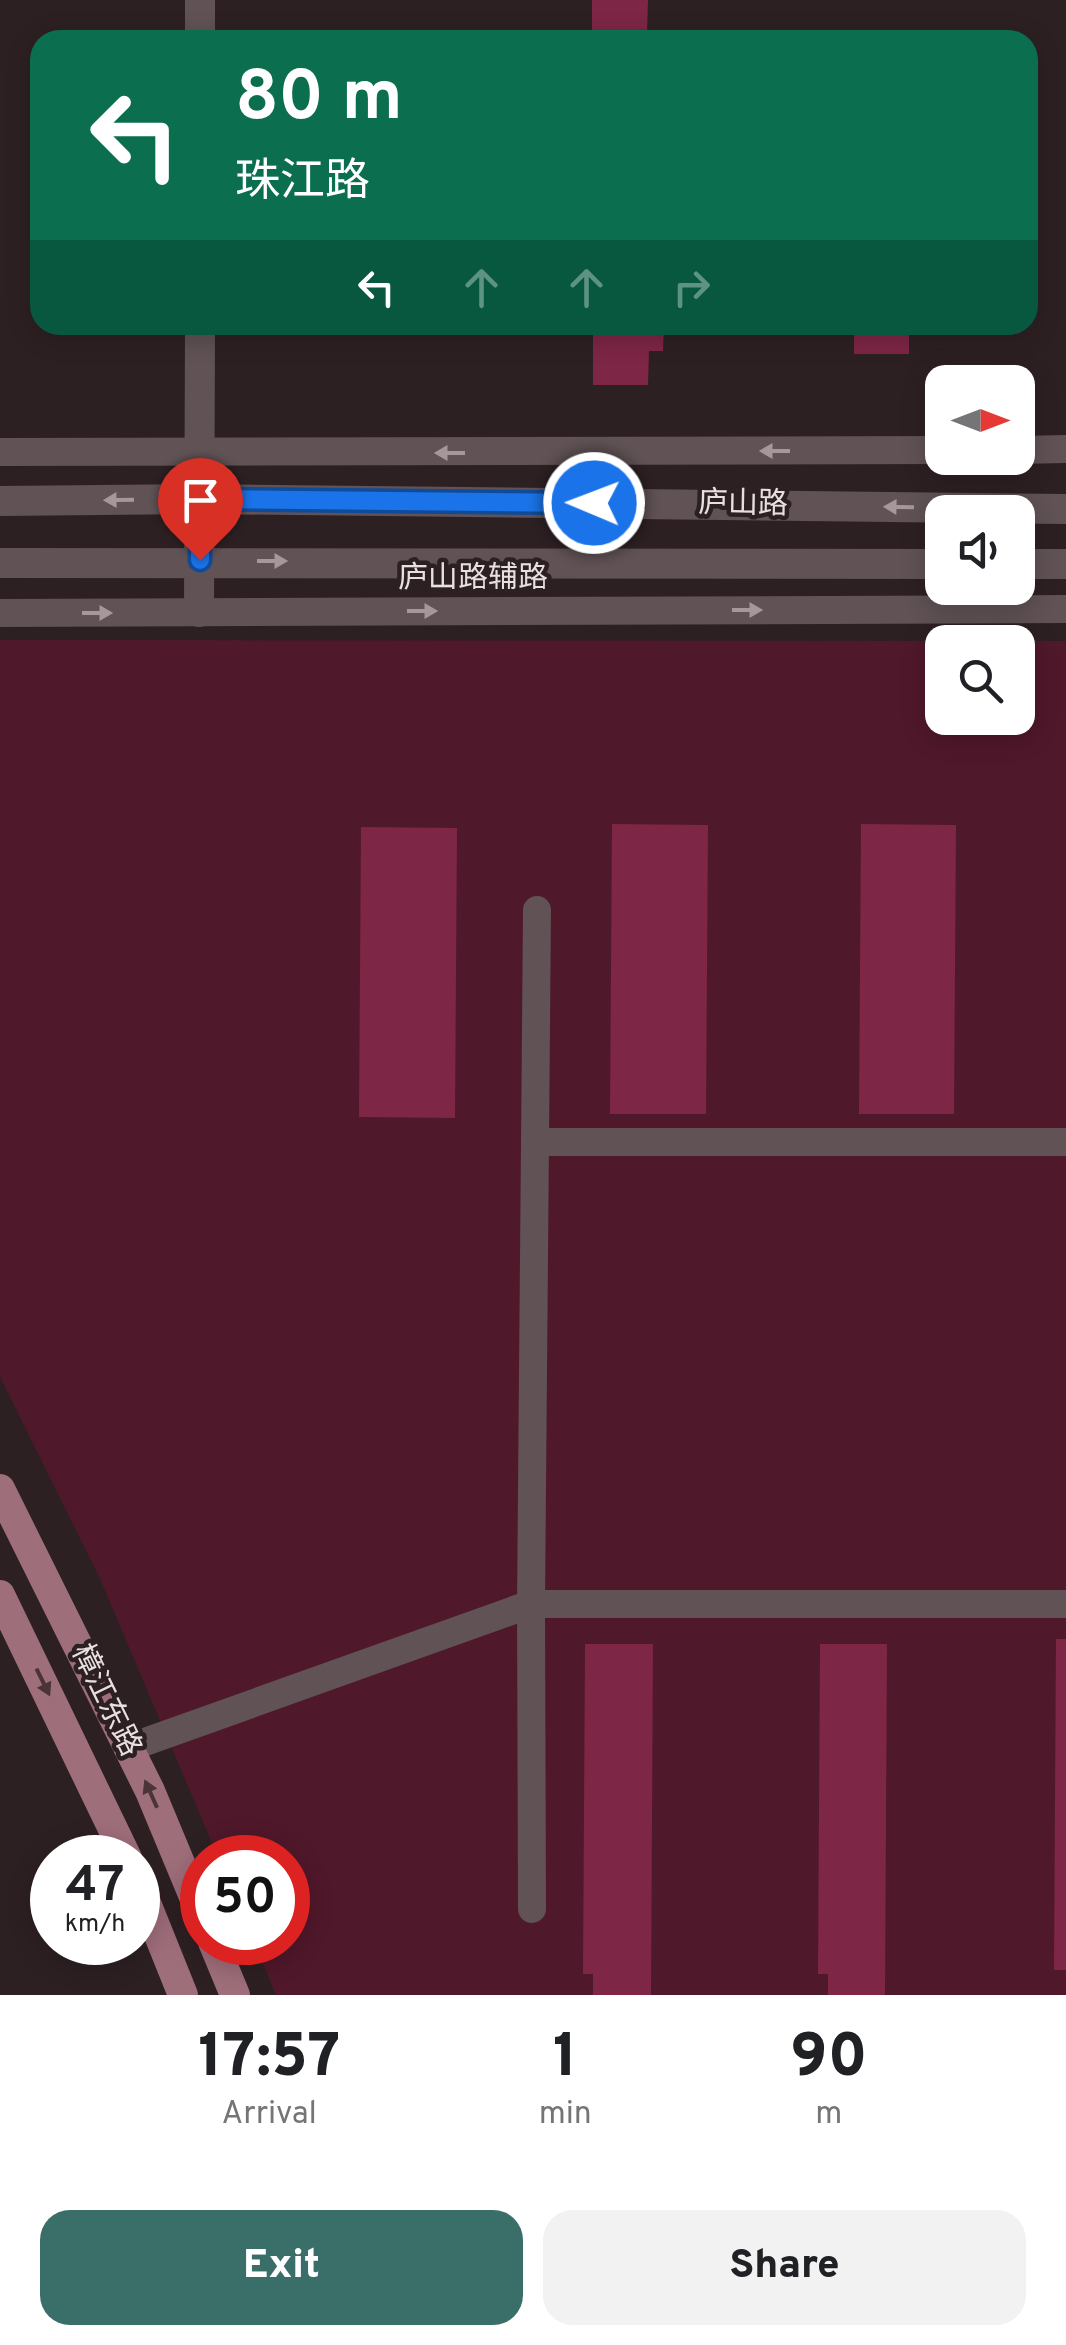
<!DOCTYPE html>
<meta charset="utf-8">
<style>
body{margin:0;font-family:Overpass,"Noto Sans SC",sans-serif;background:#f2f2f2;color:#202124;height:100vh;display:flex;flex-direction:column;font-size:38px;white-space:nowrap}
*{box-sizing:border-box;margin:0}
p{font-size:32px;color:#757577}
.icon{flex:none;width:55px;height:55px;fill:none;stroke:currentColor;stroke-width:2;stroke-linecap:round;stroke-linejoin:round}
.map{position:relative;height:1995px;overflow:hidden}
.drawer{display:flex;flex-direction:column;background:#fff;flex:1}
.drawer>*{flex:none}
.hud{position:absolute;left:30px;top:30px;width:1008px;height:305px;border-radius:30px;box-shadow:0 5px 25px #0003;background:#0b6e4f;color:#fff;overflow:hidden}
.needle{width:65px;rotate:90deg}
.buttons{position:absolute;left:925px;top:365px;display:grid;gap:20px}
.buttons a{display:grid;place-items:center;width:110px;height:110px;border-radius:20px;background:#fff;box-shadow:0 5px 25px #0003;font-size:50px}
.speed{position:absolute;left:30px;top:1835px;display:flex;gap:20px;font-size:50px;font-weight:700;text-align:center}
.speed>*{display:grid;place-content:center;width:130px;height:130px;border-radius:50%;background:#fff;box-shadow:0 5px 25px #0003;line-height:1}
.speed small{font-size:25px;font-weight:400}
.speed .limit{border:15px solid #d22;background:#fff;color:#111}
.pin{position:absolute;display:grid;place-items:center;width:85px;height:85px;color:#fff;margin:-102px -42px;border-radius:50% 50% 50% 0;rotate:-45deg;box-shadow:0 0 10px #0007}
.pin .icon{rotate:45deg}
.me{position:absolute;width:110px;margin:-55px;rotate:271deg;stroke-linejoin:round;filter:drop-shadow(0 0 8px #0008)}
.turn{display:flex;align-items:center;gap:35px;height:210px;padding:0 40px;font-size:45px}
.turn .icon{width:130px;height:130px;stroke-width:2.5}
.turn b{display:block;font-size:70px;line-height:85px}
.lanes{display:flex;align-items:center;height:95px;padding:0 40px;background:#0003;justify-content:center;gap:50px;direction:ltr}
.lanes .off{opacity:.35}
.eta{display:flex;justify-content:space-evenly;align-items:center;height:170px;text-align:center}
.eta b{font-size:60px;font-weight:800;line-height:70px}
.primary-button{display:flex;gap:20px;margin-top:auto;padding:20px 40px}
.primary-button a{flex:1;height:115px;border-radius:30px;background:#3a6f69;color:#fff;font-size:40px;font-weight:800;line-height:115px;text-align:center}
.primary-button a+a{background:#f2f2f2;color:#202124}
.map>svg:first-child{display:block}
.green{fill:#50182b;fill-rule:evenodd}
.building{fill:#7d2645}
.lines{fill:none;stroke-linecap:round;stroke-linejoin:round}
.minor{stroke:#605255;stroke-width:28}
.tertiary{stroke:#605255;stroke-width:30}
.secondary{stroke:#605255;stroke-width:30}
.primary{stroke:#9f6e7b;stroke-width:30}
.oneway{fill:#a4989b}
.oneway2{fill:#4a3439}
.route-casing{stroke:#114b97;stroke-width:25}
.route{stroke:#1a73e8;stroke-width:18}
.labels{text-anchor:middle;dominant-baseline:central;stroke-width:9;stroke-linejoin:round;paint-order:stroke}
.street-label{font-size:30px;fill:#e8dfe1;stroke:#2d2023}
</style>
<div class="map">
<svg width="1066" height="1995" viewBox="0 0 1066 1995">
<rect width="100%" height="100%" fill="#2d2023"/>
<path class="green" d="M0,640l1066,1v1354h-790l-22,-52 34,-1v-84l-70,-1 -120,-283 -98,-197zM942,642h76v76h-76z"/>
<g class="building">
<polygon points="592,0 648,0 647,35 592,34"/>
<polygon points="593,325 664,325 663,351 649,351 648,385 593,385"/>
<rect x="854" y="325" width="55" height="29"/>
<polygon points="612,824 708,825 706,1114 610,1114"/>
<polygon points="861,824 956,825 954,1114 859,1114"/>
<polygon points="361,827 457,828 455,1118 359,1117"/>
<polygon points="1056,1639 1066,1639 1066,1970 1054,1970"/>
<polygon points="585,1644 653,1644 651,1995 593,1995 593,1974 583,1974"/>
<polygon points="820,1644 887,1644 885,1995 828,1995 828,1974 818,1974"/>
</g>
<g class="lines">
<g class="minor">
<polyline points="1018,450 1066,449"/>
<polyline points="0,452 942,450"/>
<polyline points="0,613 1066,609"/>
<polyline points="535,1142 1066,1142"/>
<polyline points="128,1748 531,1604 537,910"/>
<polyline points="532,1909 531,1604 1066,1604"/>
</g>
<g class="tertiary">
<polyline points="200,40 200,0"/>
<polyline points="199,612 200,325"/>
</g>
<g class="secondary">
<polyline points="0,501 200,499 1066,509"/>
<polyline points="0,563 942,564"/>
<polyline points="1018,564 1066,564"/>
</g>
<g class="primary">
<polyline points="0,1489 150,1791 202,1916"/>
<polyline points="0,1595 127,1858"/>
<polyline points="138,1883 183,1995"/>
<polyline points="213,1942 235,1995"/>
</g>
</g>
<defs><path id="oneway-solid" d="M-6-.8H1V-3.2L6.5 0L1 3.2V.8H-6Z" transform="scale(2.5)"/></defs>
<g class="oneway">
<use href="#oneway-solid" transform="translate(775 451) rotate(180)"/>
<use href="#oneway-solid" transform="translate(450 453) rotate(180)"/>
<use href="#oneway-solid" transform="translate(119 500) rotate(179)"/>
<use href="#oneway-solid" transform="translate(899 507) rotate(-179)"/>
<use href="#oneway-solid" transform="translate(272 561)"/>
<use href="#oneway-solid" transform="translate(747 610)"/>
<use href="#oneway-solid" transform="translate(422 611)"/>
<use href="#oneway-solid" transform="translate(97 613)"/>
</g>
<g class="oneway2">
<use href="#oneway-solid" transform="translate(43 1682) rotate(64)"/>
<use href="#oneway-solid" transform="translate(151 1794) rotate(-114)"/>
</g>
<g class="lines">
<g class="route-casing">
<polyline id="route" points="200,560 200,499 594,503"/>
</g>
<use href="#route" class="route"/>
</g>
<g class="labels">
<g class="street-label">
<text transform="translate(743 505) rotate(1)">庐山路</text>
<text x="473" y="579">庐山路辅路</text>
<text transform="translate(105 1701) rotate(64)">樟江东路</text>
</g>
</g>
</svg>
<div class="buttons">
<a><svg class="needle" viewBox="-14 -14 28 28"><path d="M0-13l5 13h-10z" fill="#e53935"/><path d="M0 13l5-13h-10z" fill="#757577"/></svg></a>
<a><svg class="icon" aria-label="sound" viewBox="0 0 24 24"><path d="M4 9h4l5-4v14l-5-4H4zM17 9q2 3 0 6"/></svg></a>
<a><svg class="icon" aria-label="search" viewBox="0 0 24 24"><circle cx="10" cy="10" r="6"/><path d="M15 15l6 6"/></svg></a>
</div>
<div class="speed"><div>47<small>km/h</small></div><div class="limit">50</div></div>
<div class="pin" style="left:200px;top:560px;background:#d93025"><svg class="icon" aria-label="arrive" viewBox="0 0 24 24"><path d="M6 21V4h12l-3 4 3 4H6"/></svg></div>
<svg class="me" style="left:594px;top:503px" viewBox="-20 -20 40 40"><circle r="17" fill="#1a73e8" stroke="#fff" stroke-width="3"/><path d="M0-11L8 9 0 5-8 9z" fill="#fff"/></svg>
<div class="hud">
<div class="turn"><svg class="icon" aria-label="left" viewBox="0 0 24 24"><path d="M17 20v-9H6M10 6l-5 5 5 5"/></svg><div><b>80 m</b>珠江路</div></div>
<div class="lanes"><svg class="icon" aria-label="left" viewBox="0 0 24 24"><path d="M17 20v-9H6M10 6l-5 5 5 5"/></svg><svg class="icon off" aria-label="ahead" viewBox="0 0 24 24"><path d="M12 20V5M6 11l6-6 6 6"/></svg><svg class="icon off" aria-label="ahead" viewBox="0 0 24 24"><path d="M12 20V5M6 11l6-6 6 6"/></svg><svg class="icon off" aria-label="right" viewBox="0 0 24 24"><path d="M7 20v-9h11M14 6l5 5-5 5"/></svg></div>
</div>
</div>
<section class="drawer">
<div class="eta">
<div><b>17:57</b><p>Arrival</p></div>
<div><b>1</b><p>min</p></div>
<div><b>90</b><p>m</p></div>
</div>
<div class="primary-button"><a>Exit</a><a>Share</a></div>
</section>
